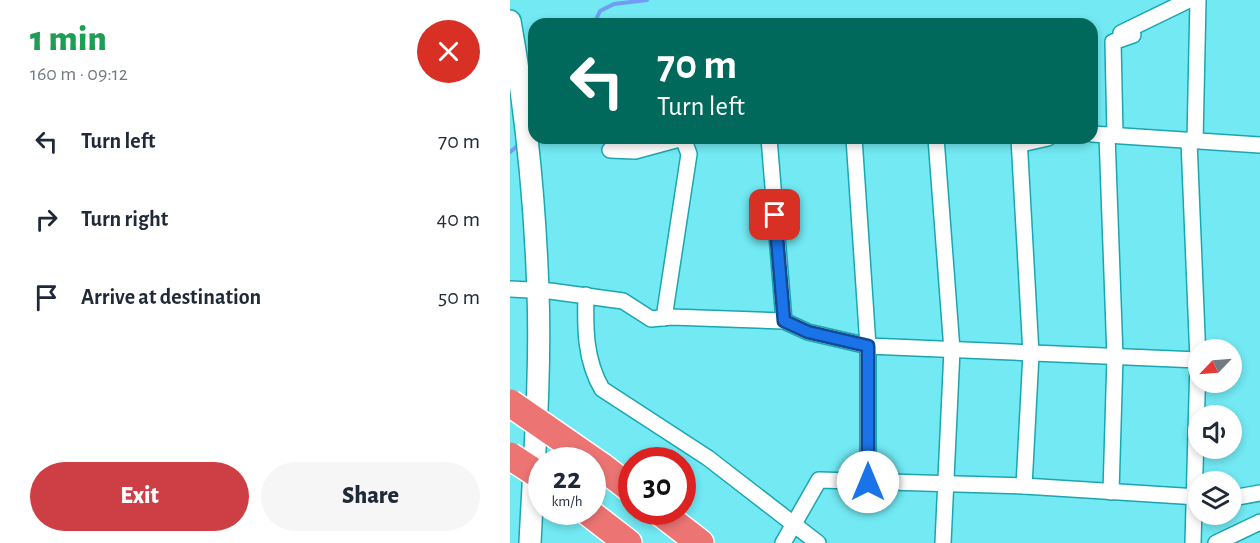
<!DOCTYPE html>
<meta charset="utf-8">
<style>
body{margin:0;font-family:"Alegreya Sans",sans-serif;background:#f6f6f7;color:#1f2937;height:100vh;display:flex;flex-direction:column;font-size:22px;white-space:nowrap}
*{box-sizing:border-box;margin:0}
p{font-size:20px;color:#747a83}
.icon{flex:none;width:33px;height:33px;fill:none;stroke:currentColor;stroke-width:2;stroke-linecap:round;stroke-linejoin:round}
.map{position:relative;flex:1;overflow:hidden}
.panel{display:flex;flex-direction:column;background:#fff;width:510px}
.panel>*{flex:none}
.hud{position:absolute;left:18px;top:18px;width:570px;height:126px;border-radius:18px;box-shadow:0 3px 9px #0003;background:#00695c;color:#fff;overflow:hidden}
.needle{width:39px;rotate:245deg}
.controls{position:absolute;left:678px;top:339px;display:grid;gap:12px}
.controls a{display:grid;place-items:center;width:54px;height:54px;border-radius:50%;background:#fff;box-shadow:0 3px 9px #0003;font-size:30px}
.speed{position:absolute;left:18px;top:447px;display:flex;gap:12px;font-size:30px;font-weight:700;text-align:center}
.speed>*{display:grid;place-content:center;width:78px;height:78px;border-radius:50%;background:#fff;box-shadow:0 3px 9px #0003;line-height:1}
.speed small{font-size:15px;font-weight:400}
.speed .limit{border:9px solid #d22;background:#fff;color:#111}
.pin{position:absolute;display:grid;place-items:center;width:51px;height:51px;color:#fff;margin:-26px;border-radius:12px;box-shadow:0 3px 9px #0006}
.me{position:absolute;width:66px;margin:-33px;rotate:0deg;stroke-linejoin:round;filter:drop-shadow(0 0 4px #0008)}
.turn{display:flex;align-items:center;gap:21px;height:126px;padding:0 30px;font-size:27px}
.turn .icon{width:78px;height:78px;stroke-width:2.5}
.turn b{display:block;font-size:42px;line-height:51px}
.round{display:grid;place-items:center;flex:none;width:63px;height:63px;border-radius:32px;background:#f6f6f7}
.overview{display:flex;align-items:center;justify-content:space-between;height:102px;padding:0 30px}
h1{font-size:36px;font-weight:800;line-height:45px;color:#1e9e55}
.cta{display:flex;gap:12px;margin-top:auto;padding:12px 30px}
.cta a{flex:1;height:69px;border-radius:36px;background:#ce3e45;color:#fff;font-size:24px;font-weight:800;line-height:69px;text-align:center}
.cta a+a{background:#f6f6f7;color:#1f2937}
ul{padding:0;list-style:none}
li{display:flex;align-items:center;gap:18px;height:78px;padding:0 30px}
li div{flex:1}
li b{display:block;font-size:22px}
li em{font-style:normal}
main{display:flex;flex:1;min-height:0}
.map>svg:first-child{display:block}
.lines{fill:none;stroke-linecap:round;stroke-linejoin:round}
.stream{stroke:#709df2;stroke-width:4}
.street-casing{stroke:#1ba6b0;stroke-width:18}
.secondary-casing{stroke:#1ba6b0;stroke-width:24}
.highway-casing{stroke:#fff;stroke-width:30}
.street{stroke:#fff;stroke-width:15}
.secondary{stroke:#fff;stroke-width:21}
.highway{stroke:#ec7574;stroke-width:27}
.highway-bridge-casing{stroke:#fff;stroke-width:30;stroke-linecap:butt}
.highway-bridge{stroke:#ec7574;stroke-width:27}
.route-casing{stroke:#114b97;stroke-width:15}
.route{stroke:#1a73e8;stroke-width:10}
</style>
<main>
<section class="panel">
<div class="overview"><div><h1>1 min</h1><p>160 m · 09:12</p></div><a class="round" style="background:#d93025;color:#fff"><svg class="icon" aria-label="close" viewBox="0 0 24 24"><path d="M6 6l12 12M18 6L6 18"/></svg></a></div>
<ul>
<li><svg class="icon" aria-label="left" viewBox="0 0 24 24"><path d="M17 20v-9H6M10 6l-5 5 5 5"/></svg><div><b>Turn left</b></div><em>70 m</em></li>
<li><svg class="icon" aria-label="right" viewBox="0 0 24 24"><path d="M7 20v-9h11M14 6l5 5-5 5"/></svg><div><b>Turn right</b></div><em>40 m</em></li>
<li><svg class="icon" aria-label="arrive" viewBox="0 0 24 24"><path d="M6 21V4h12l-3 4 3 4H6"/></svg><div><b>Arrive at destination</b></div><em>50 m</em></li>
</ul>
<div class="cta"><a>Exit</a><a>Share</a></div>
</section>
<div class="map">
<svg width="750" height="543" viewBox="0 0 750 543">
<rect width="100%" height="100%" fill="#72e9f3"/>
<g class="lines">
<g class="stream">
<polyline points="84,24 90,11 104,4 137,0"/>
<polyline points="0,152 11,143"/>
</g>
<g class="street-casing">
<g id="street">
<polyline points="611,33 679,0"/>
<polyline points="582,134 750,145"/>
<polyline points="597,135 605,357 601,492"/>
<polyline points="605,135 603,42 623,35"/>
<polyline points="259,138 274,321"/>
<polyline points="344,138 358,346 358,482"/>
<polyline points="426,138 442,350 433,543"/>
<polyline points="509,138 521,354 514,486"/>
<polyline points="679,141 688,360 683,543"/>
<polyline points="685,141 688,0"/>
<polyline points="511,144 538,138"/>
<polyline points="100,150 125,151 173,138 179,154 154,318"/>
<polyline points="0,289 40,291 113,301 141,319 161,317 274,321 298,332 358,346 688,360"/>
<path d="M76,295c-1,33 -1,65 16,94l106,69 110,85"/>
<polyline points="722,498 750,493"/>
<polyline points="273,543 309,480 514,486 688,497"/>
<polyline points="706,543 750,522"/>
</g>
</g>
<g class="secondary-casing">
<path id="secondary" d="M0,21c16,89 25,181 28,271 3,84 -4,168 -8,251"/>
</g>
<g class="highway-casing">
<g id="highway">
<polyline points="91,466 122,490"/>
<polyline points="78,512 118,543"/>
<polyline points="150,512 190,543"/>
</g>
</g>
<use href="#street" class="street"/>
<use href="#secondary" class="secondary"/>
<use href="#highway" class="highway"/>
<g class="highway-bridge-casing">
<g id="highway-bridge">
<polyline points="0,403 91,466"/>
<polyline points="0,456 32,477"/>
</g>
</g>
<use href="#highway-bridge" class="highway-bridge"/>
</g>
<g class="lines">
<g class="route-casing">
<polyline id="route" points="265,215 274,321 298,332 358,346 358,482"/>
</g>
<use href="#route" class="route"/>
</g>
</svg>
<div class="controls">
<a><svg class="needle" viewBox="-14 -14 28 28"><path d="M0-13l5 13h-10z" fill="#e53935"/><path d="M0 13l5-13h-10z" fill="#747a83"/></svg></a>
<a><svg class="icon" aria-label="sound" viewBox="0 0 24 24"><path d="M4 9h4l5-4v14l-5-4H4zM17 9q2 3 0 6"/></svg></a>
<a><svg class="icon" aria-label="layers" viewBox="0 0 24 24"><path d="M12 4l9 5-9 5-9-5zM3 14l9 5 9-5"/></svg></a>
</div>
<div class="speed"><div>22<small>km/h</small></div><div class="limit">30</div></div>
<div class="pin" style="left:265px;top:215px;background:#d93025"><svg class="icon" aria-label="arrive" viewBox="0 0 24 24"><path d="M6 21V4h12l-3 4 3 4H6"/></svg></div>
<svg class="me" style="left:358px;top:482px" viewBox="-20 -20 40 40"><circle r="19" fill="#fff"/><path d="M0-13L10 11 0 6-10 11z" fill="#1a73e8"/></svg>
<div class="hud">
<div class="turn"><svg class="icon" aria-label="left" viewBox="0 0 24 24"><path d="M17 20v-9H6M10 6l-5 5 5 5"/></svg><div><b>70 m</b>Turn left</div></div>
</div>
</div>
</main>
